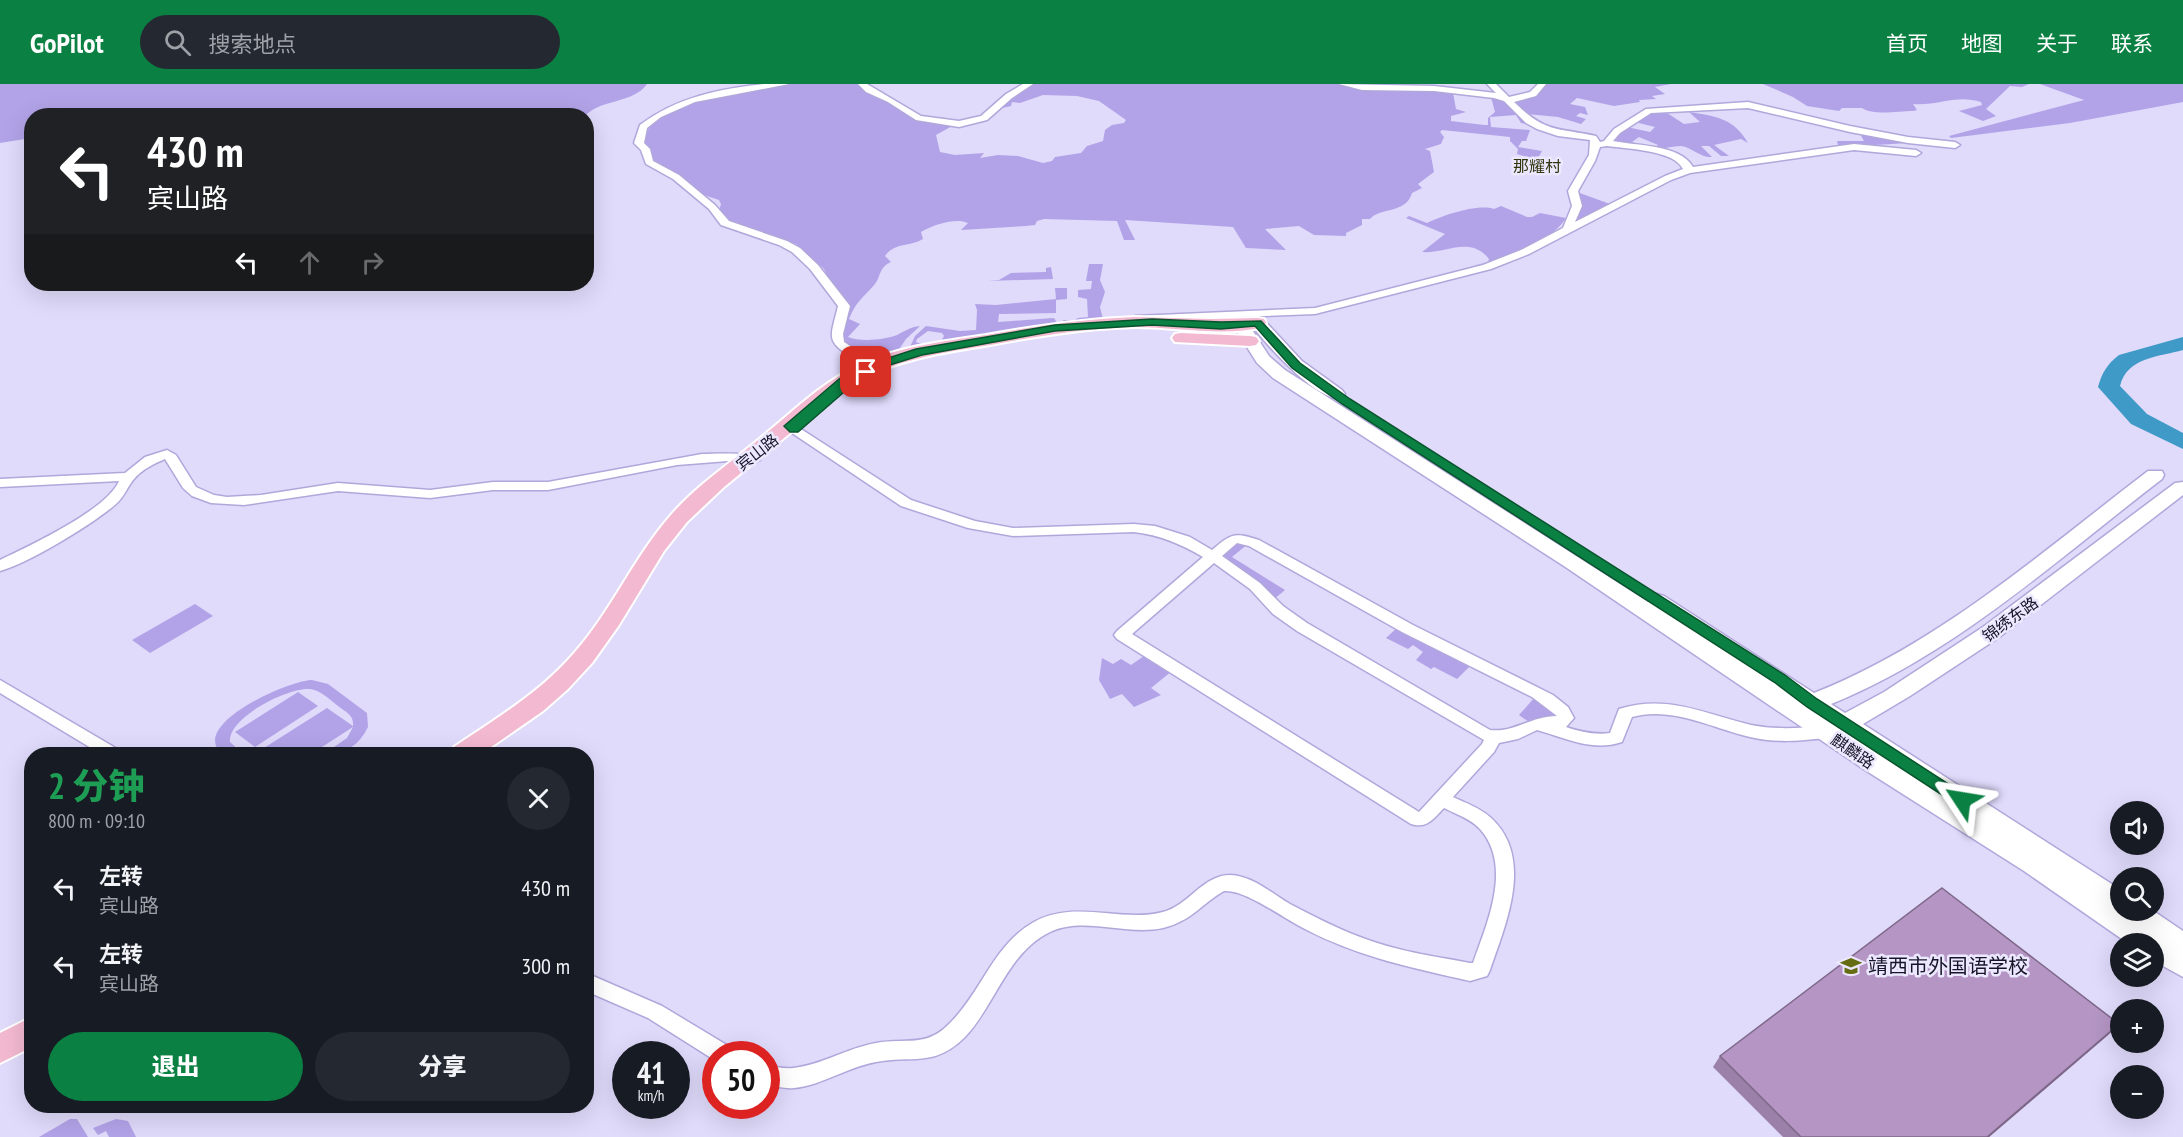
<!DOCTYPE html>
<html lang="zh">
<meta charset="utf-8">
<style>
body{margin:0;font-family:"PT Sans Narrow","Noto Sans SC",sans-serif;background:#242831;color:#f1f3f6;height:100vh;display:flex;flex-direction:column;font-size:22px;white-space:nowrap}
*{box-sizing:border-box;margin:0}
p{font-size:20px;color:#9ea1a6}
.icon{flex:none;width:33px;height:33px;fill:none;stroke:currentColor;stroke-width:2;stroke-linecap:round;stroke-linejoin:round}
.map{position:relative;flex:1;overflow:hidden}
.drawer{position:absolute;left:24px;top:663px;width:570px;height:366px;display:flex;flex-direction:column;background:#171b24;border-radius:24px;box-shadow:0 6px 24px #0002}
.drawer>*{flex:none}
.hud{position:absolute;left:24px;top:24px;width:570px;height:183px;border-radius:24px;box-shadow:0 6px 24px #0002;background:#202124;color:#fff;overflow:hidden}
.controls{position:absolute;left:2110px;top:717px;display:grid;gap:12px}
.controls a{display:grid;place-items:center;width:54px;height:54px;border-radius:50%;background:#171b24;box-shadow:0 6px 24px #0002;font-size:30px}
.speed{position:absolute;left:612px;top:957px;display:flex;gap:12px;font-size:30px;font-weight:700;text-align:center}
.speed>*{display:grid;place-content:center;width:78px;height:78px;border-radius:50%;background:#171b24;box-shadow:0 6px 24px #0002;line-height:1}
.speed small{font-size:15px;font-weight:400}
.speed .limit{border:9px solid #d22;background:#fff;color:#111}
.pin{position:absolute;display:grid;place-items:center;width:51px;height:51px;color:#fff;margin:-26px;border-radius:12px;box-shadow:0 3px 9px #0006}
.me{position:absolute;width:66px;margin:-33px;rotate:303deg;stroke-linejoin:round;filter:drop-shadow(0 0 4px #0008)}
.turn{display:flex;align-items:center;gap:21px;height:126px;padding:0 24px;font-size:27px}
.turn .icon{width:78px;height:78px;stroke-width:2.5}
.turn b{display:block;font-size:42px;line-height:51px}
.lanes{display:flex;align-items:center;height:57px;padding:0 24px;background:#0003;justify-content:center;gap:30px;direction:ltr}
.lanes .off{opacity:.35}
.round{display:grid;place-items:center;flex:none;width:63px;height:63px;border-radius:32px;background:#242831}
.headline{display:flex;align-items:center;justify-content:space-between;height:102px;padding:0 24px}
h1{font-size:36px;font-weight:800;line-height:45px;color:#1e9e55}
.cta{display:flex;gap:12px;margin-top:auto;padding:12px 24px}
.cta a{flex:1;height:69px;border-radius:36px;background:#0b8043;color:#fff;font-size:24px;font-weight:800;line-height:69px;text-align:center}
.cta a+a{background:#242831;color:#f1f3f6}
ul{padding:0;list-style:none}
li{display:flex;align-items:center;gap:18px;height:78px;padding:0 24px}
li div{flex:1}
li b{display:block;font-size:22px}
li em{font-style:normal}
header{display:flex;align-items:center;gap:36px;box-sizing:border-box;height:84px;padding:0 30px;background:#0b8043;color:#fff}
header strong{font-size:28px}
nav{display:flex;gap:33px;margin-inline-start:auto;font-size:21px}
.search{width:420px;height:54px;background:#242831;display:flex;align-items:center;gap:15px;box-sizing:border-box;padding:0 21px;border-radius:33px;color:#9ea1a6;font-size:22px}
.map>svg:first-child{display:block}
.green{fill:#b2a3e8}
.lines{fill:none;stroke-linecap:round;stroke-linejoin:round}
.river{fill:#3f9ac7;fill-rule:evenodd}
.street-casing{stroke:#b1a7db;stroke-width:3}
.secondary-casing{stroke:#b1a7db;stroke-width:3}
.primary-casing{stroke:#fff;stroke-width:4}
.street{fill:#fff;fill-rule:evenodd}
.secondary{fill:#fff;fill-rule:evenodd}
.primary{fill:#f3b9d1;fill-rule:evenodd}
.wall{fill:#9b80a9}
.shaded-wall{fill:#7e6889}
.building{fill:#b495c4;stroke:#7e6889;stroke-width:1.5}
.route{fill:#0b8043;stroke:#07532c;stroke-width:1.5}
.labels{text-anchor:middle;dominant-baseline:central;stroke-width:5;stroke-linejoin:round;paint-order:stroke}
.far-quarter-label{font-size:16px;fill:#32350c;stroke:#ece8ff}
.street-label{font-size:16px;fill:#181427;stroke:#ece8ff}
.near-poi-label{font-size:20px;fill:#181427;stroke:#ece8ff;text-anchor:start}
</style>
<header>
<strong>GoPilot</strong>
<div class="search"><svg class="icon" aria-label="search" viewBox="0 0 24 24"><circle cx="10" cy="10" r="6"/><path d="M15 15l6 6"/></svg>搜索地点</div>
<nav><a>首页</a><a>地图</a><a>关于</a><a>联系</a></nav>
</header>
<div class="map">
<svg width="2183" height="1053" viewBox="0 0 2183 1053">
<rect width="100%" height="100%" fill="#e0dafb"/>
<g class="green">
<path d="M0,0h647c-13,19 -45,15 -61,31l-554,1 -1,22 -31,5z"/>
<path d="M790,0h68l51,29 45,12 -18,10 4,17 15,3 29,-2 -4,5 18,-3 20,1 25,7 9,-2 3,-4 26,-4 6,-7 16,-5 2,-11 7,-5 12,-2 2,-3 -27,-19 -22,-5 -34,-1 -23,8 -8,-1 -1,4 -13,3 6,-7 27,-18h310l11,4h60l41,5 3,16 10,3 -15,4v5l33,4h4v-7l7,-6 -4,-15c15,-1 29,18 39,28l-9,-2 -5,-8 -26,2 1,10 39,3 -4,11h-4l-4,6 24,4 -5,9 -20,-6 1,-5 -8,-8v-4l-68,-7 -2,2 4,5 -3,7 -16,5 5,2 4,21 -16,12 4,4 -10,5c-6,21 -32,14 -42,26h-8v6l-16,8v3l-32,-1 -15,-9 -34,3 21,21 -40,-2 -13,-21 -108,-7 10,20h-11l-7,-19 -73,-2 -7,2 -2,4 -9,1 -65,4 7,-7c-12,-6 -36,2 -47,9l2,7c-13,8 -28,3 -38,17l6,6c-12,5 -10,14 -16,22 -12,14 -18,16 -26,35l11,5 -12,13c11,5 37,3 49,-2 8,-4 13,-8 23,-9l-14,13 -10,15 -21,7 -11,-4 -23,-17 5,-24 -22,-47 -28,-25 -70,-23 -7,-10 2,-7 -2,-4 -18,-6 -19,-15 -30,-18 -1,-11 -6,-7c-3,-43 114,-56 145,-59z"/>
<path d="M1544,0h127l-16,3 10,7 -13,2 4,3 -17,1 1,2 -26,4 -37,-8 -7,6 15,3 3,8 -8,-2 -4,3 10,3 -5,5 -23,-7 -31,-3 -15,-13c12,-3 28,-4 32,-17z"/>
<path d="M1763,0h266l-7,3 -12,-1 -24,23 10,7 -13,5 -24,-10 23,-6 -1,-3c-25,-8 -42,4 -68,2l4,6 -4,1c-15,0 -39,5 -51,-3h-20l-3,3 -32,-5 -14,-9z"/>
<polygon points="2040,0 2183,0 2183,18 2070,39 1951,54 1949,52 2084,16"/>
<path d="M1664,27l20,13 16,-2 -11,-10c26,4 45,6 59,31l-7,-4 -27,6 15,11h-8l-12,-10h-8l11,11c-12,1 -20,-10 -31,-11 -10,0 -19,4 -29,3l6,-4 -19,-8 -7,5 11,6 -28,-6 -1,-3 13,-12 23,5 5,-5 -20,-5 14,-9z"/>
<polygon points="1859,48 1908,59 1842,63 1838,61 1837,57 1864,57"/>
<polygon points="1577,108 1610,120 1575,138"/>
<path d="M1501,122l26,11h5l8,-4 26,5c-15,25 -66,43 -94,48l16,-4 1,-3c-19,-24 -43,-5 -67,-7l23,-18 -39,-16 3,-2 18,7c14,-7 51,-20 67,-14z"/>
<polygon points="1089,180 1103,180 1100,196 1105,208 1100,223 1103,235 1064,239 1063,236 1073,237 1078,234 1088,233 1087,215 1078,213 1078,206 1091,205 1092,197 1086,197"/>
<polygon points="1051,183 1053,195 988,197 999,196 1011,189 1046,188 1046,184"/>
<polygon points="1055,204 1067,204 1067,215 1056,216 1056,229 999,230 998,238 1053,234 1055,235 1057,241 940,259 944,252 942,249 928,247 917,255 916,258 922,260 930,258 934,262 909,265 915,252 926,242 960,247 976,246 977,226 975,220 996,221 1056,215"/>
<polygon points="1238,456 1249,459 1232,473 1285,506 1273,516 1222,473 1222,470"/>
<polygon points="195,520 213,532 150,569 132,556"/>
<polygon points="1399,542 1471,581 1457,595 1434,583 1431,585 1416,576 1423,568 1413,561 1408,565 1386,554"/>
<polygon points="1147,570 1172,587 1151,604 1161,611 1134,623 1122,610 1110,615 1099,596 1102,574 1113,580 1121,575 1131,581"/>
<path d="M312,596l16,4 39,29 1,14c-9,19 -24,28 -44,27l23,-16 6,-11 -42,27 -55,-1 71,-45 26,18c1,-11 -7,-14 -15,-20 -9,-7 -18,-16 -28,-17 -22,-2 -83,29 -80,53l13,12h-21c-34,-29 67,-74 90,-74z"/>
<polygon points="298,608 318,622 255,663 235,648"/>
<polygon points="1535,613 1555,628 1558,634 1536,635 1529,638 1519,631"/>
<polygon points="70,1035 77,1035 88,1053 39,1053"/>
<polygon points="116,1035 128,1037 136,1053 109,1053 106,1047 98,1051 93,1044"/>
</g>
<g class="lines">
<path class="river" d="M2183,253v13c-24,7 -56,7 -63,36l27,28 36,19v16l-52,-25 -33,-37c4,-14 9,-23 21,-32z"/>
<g class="street-casing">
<g id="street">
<path d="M764,0h25l-94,18 -34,15 -14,11 -3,15 6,6 3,12 26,14 36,30 14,16 58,20 13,7 18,17 32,41 -7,28 1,8 32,21v6c-8,1 -14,-4 -21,-9 -30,-20 -25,-20 -17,-54l-28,-37 -18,-17 -13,-7 -58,-20 -12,-16 -36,-30 -27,-15 -5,-14 -7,-7 6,-18c37,-28 79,-36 124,-41z"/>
<polygon points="858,0 867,0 921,32 959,37 981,32 1006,10 1023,0 1033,0 1012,14 987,36 959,43 916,36 888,18 866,8"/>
<path d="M1339,0l95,2 62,7 -9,-9h9l13,13 21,-5 8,-8h8l-10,12 -22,6c32,31 41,25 82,34l4,6 4,-1 10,-12 32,-20 102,-7 102,24 58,11 47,5 5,3 -5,3 -47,-5 -58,-11 -102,-24 -97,5 -31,20 -7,8c23,5 67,3 80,26l161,-23 62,6 5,3 -5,3 -62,-6 -164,23 -19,7 -142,74 -38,15 -176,45 -184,7 -2,-2 6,-3 180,-8 168,-43 38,-15 42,-22 9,-22 -4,-15 21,-36 1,-15 -32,-4 -21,-7 -11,-6 -22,-22 -10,-3 -60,-7 -72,-1zM1607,62c20,3 67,4 76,23l-18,7 -90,46 7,-16 -4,-15 17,-30 5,-14z"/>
<path d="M790,338l121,78 64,21 38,7 121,-4 21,2 35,11 22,13c20,-17 22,-18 47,-10l154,85 140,70 15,12 6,11 -8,9c15,5 28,8 44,6l9,-24c49,-15 85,5 132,16 25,5 49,3 74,1l6,2 2,4 -2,4 -6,2c-25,3 -50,5 -75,-1 -38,-9 -79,-31 -118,-20l-10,25c-30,10 -56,-4 -85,-12l-19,9 -19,4 -5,9 -41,45c13,6 27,11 37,20 45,40 16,106 0,153l-3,6 -17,5c-57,-13 -111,-24 -163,-51 -22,-10 -61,-41 -83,-39 -23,13 -32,30 -61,37 -37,8 -79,-12 -113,4 -43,21 -54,72 -85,105 -31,31 -54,18 -89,25 -29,5 -53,23 -82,26 -9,1 -19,-2 -28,-3v-20c9,2 19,4 27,3 29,-3 54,-20 83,-25 30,-6 50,6 75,-21 31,-31 43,-78 83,-100 42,-23 86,1 129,-10 25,-6 40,-37 67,-37 23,1 41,18 60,29 23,12 46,24 70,33 35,14 74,19 110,26h3c14,-40 40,-97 7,-134 -9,-10 -24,-15 -36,-21 -11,11 -17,21 -33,16l-294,-185 -3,-4 3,-4 86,-74c-22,-13 -43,-22 -69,-25l-121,4 -45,-8 -67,-22 -115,-77 -2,-3 2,-3zM1237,459l12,3 153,86 130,65 25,19c-26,0 -43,17 -67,14l-183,-107 -24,-17 -23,-23 -38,-27zM1214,479l36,26 23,25 24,17 187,109 -2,4 -63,68 -287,-178z"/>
<path d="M167,366l9,5 20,32 18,8 13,2 34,-2 77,-12 92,7 63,-8h55l154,-28c15,0 47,-3 58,6l-7,4 -25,-3 -51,4 -129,25h-55l-63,8 -92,-7 -94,14 -33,-2 -19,-7 -9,-8 -18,-29c-10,4 -24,11 -31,20 -7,8 -9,17 -18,25 -23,20 -87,59 -116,67v-11c29,-14 107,-50 119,-79l-119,6v-8l125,-6 20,-16z"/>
<polygon points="0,596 119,666 121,670 101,670 0,609"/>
<polygon points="586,889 662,922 730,963 733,970 716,970 716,977 648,934 586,907"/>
</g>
</g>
<g class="secondary-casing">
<g id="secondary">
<path d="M1258,234l6,2 38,41 40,29 3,4 -3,4c-24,6 -78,-56 -92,-75z"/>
<path d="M1241,236l6,2 22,34 16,14 363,232 2,-6 7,-2 7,2 150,97c125,-49 229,-142 334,-222h14l2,4 -2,4c-104,80 -209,176 -331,225l14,9 39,-21 99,-65 192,-144 8,-1v13l-185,143 -88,58 -47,28 258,166v20h31l31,21v46l-29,-16v-17h-25l-105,-73 -159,-101 -301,-204 -291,-188 -16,-15 -24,-38z"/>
</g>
</g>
<g class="primary-casing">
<g id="primary">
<path d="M1135,233l76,2 47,-1 6,1 2,4 -2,4c-41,10 -87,0 -128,0 -49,1 -98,9 -146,18 -50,8 -96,15 -141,40l-125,102 -37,35 -23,29 -45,74 -27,38 -24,26 -25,22 -62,43h-30l3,-7c43,-29 87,-55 121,-95 37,-42 59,-95 96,-137 23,-27 55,-49 82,-71 32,-25 62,-56 98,-75 41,-22 90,-27 135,-34 50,-9 99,-16 149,-18z"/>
<polygon points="1181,249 1250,252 1256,253 1259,257 1256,261 1250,262 1175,258 1172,254 1175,250"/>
<polygon points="32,933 32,963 0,979 0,949"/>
</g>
</g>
<use href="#street" class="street"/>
<use href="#secondary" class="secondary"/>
<use href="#primary" class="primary"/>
</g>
<polygon class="wall" points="2119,940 2108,951 1989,1053 1783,1053 1713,983 1720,972"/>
<polygon class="shaded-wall" points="2119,940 2108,951 1989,1053 1987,1053"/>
<polygon class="building" points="1942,804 2119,940 1987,1053 1801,1053 1720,972"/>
<polygon class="route" points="1152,235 1221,238 1261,237 1300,279 1350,315 1785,591 1817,615 1967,712 1969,716 1967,720 1962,722 1956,720 1807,623 1774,598 1342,320 1292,284 1255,242 1221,245 1152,241 1055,247 922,271 870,287 870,290 851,302 798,348 790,348 784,342 839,295 858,284 916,265 1055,241"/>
<defs>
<g id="school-bare" transform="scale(1.62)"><path d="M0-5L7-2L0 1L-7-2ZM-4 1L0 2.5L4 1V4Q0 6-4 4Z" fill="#666c11" stroke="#ece8ff" stroke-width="2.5" paint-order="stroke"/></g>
</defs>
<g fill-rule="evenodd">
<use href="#school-bare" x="1851" y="882"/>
</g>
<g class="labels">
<g class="far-quarter-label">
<text x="1537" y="82">那耀村</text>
</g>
<g class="street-label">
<text transform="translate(757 368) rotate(-38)">宾山路</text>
<text transform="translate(2010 535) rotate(-36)">锦绣东路</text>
<text transform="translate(1853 667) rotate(34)">麒麟路</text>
</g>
<g class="near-poi-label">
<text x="1868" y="882">靖西市外国语学校</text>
</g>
</g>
</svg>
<div class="controls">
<a><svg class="icon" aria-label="sound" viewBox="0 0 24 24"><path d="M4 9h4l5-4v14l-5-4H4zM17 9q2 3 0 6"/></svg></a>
<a><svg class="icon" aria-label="search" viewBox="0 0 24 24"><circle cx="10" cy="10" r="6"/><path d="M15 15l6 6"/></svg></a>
<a><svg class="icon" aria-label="layers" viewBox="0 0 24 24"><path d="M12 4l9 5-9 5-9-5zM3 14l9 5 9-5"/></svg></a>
<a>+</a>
<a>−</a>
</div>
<div class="speed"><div>41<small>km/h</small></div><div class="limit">50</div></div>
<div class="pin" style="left:866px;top:288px;background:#d93025"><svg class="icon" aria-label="arrive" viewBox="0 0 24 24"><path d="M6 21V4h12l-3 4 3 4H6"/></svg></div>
<svg class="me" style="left:1962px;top:716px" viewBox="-20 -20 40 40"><path d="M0-17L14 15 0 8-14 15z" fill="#0b8043" stroke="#fff" stroke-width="4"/></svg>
<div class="hud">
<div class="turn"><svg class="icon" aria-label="left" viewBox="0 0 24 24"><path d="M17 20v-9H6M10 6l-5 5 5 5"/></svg><div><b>430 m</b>宾山路</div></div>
<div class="lanes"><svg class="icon" aria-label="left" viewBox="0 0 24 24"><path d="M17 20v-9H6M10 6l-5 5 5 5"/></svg><svg class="icon off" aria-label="ahead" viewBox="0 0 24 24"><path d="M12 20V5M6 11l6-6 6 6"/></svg><svg class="icon off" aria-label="right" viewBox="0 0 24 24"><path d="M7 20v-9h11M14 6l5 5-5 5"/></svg></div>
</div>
<section class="drawer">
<div class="headline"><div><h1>2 分钟</h1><p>800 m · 09:10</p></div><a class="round"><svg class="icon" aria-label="close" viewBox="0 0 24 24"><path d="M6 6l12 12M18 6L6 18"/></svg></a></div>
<ul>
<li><svg class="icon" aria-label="left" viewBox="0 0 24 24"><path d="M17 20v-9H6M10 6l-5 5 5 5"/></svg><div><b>左转</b><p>宾山路</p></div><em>430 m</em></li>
<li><svg class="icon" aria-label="left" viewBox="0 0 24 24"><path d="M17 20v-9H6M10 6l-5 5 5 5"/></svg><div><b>左转</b><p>宾山路</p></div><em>300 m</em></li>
</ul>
<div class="cta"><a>退出</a><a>分享</a></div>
</section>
</div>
